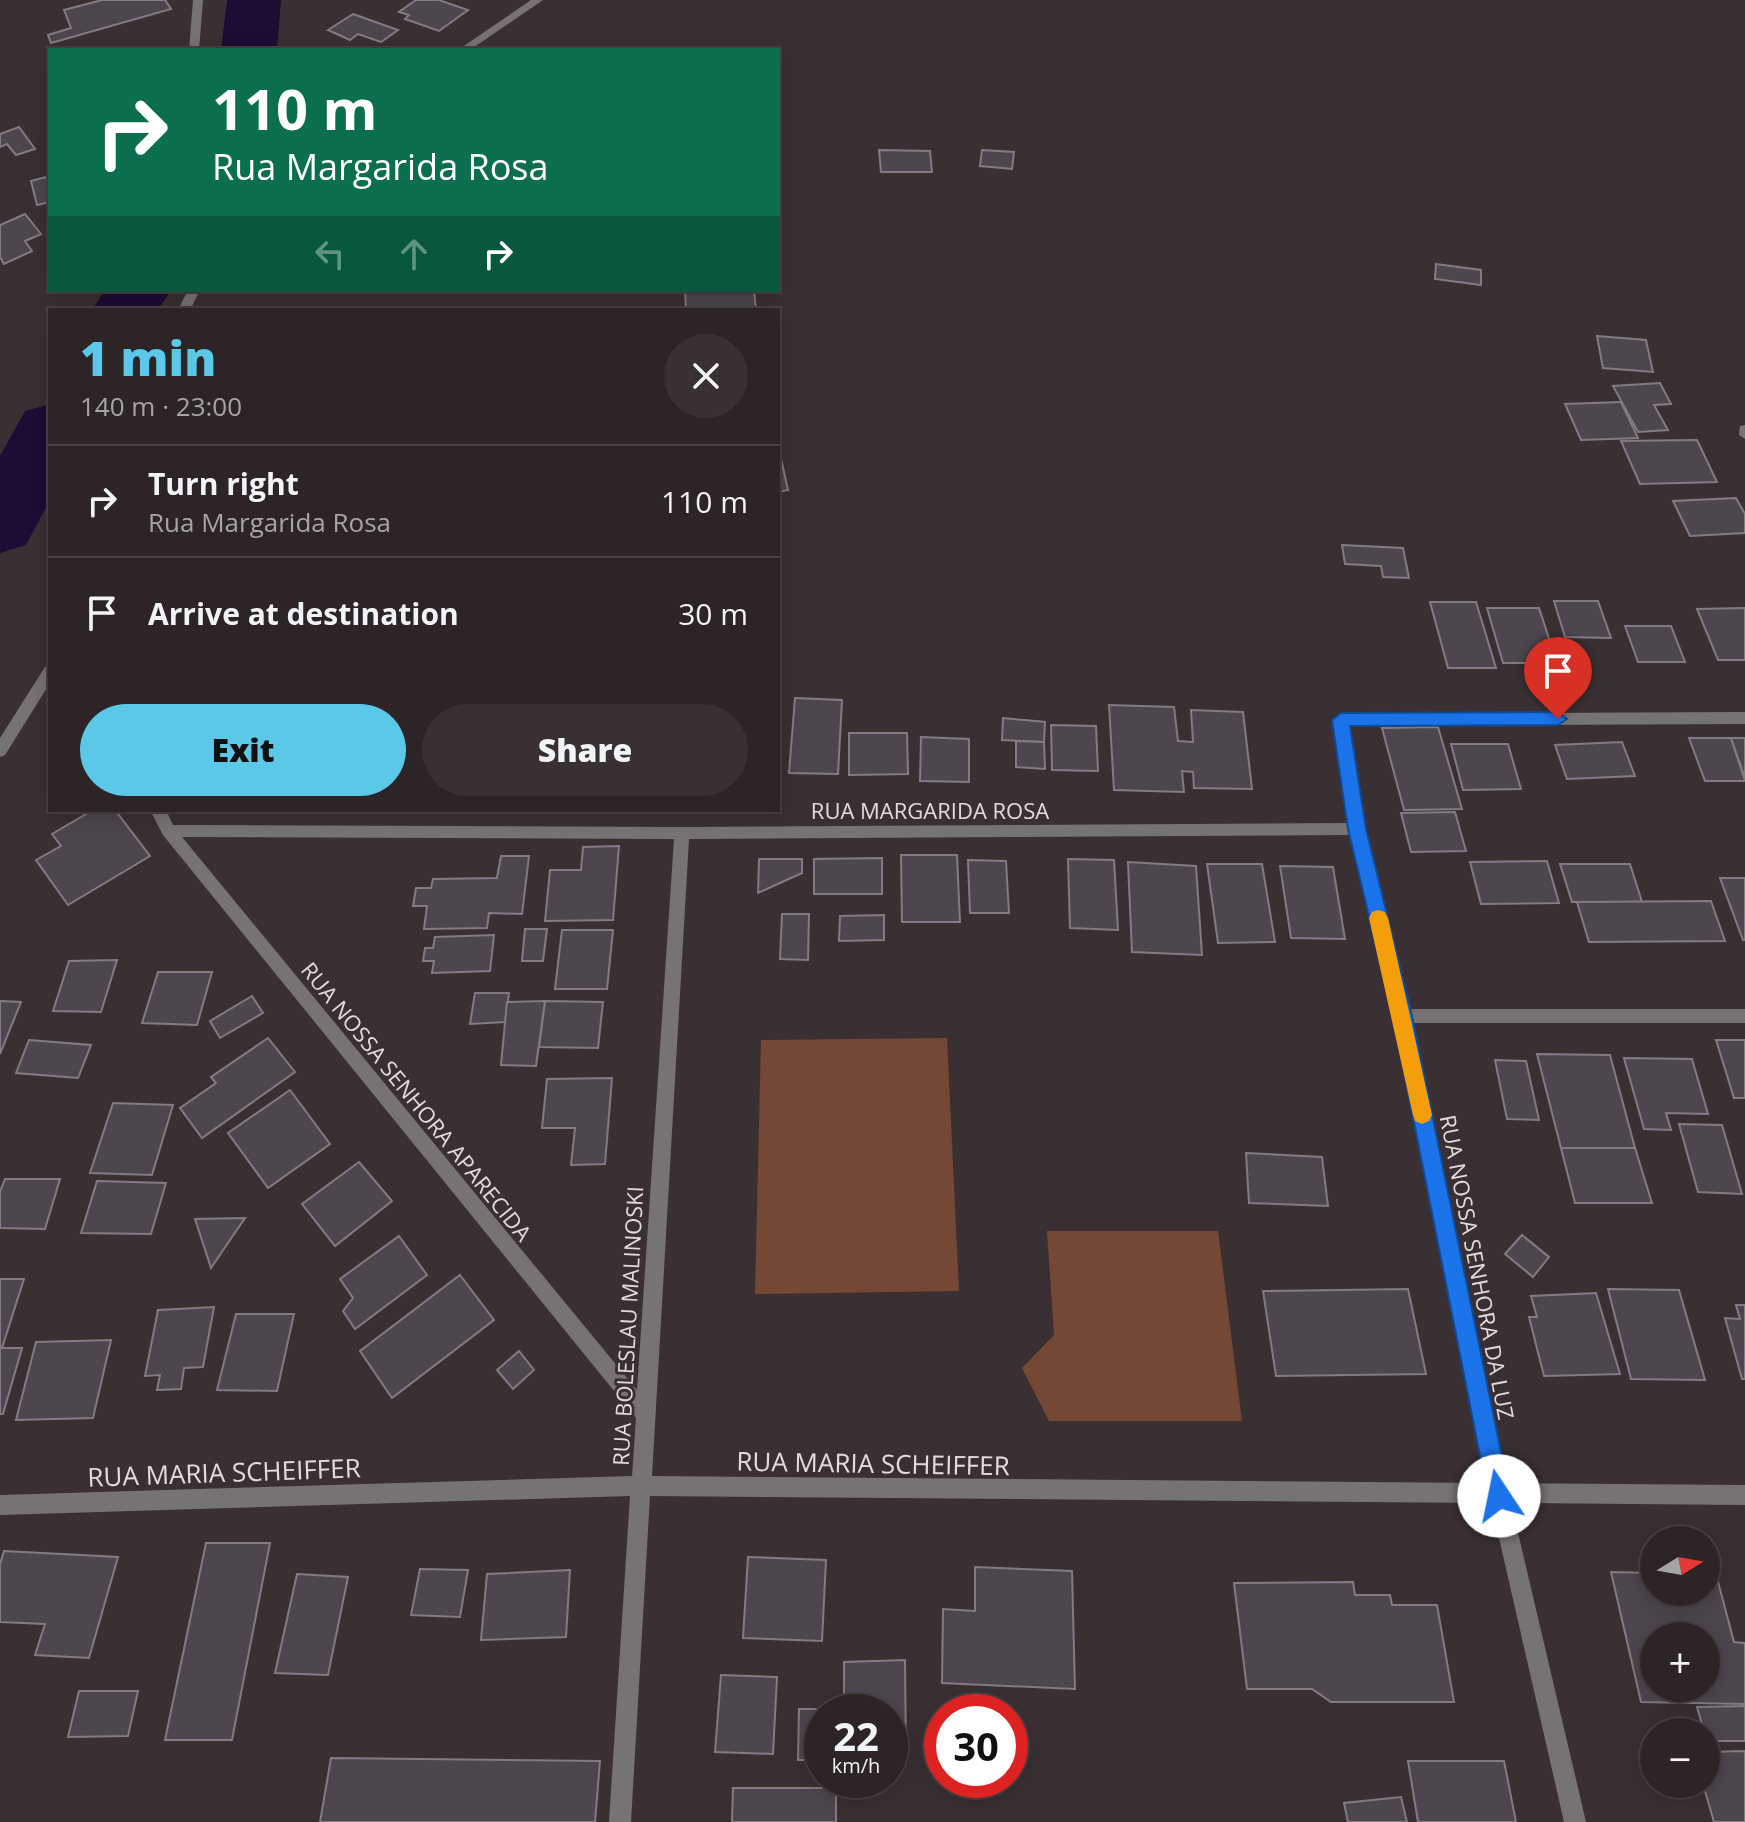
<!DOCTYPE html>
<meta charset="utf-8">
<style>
body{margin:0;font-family:"Open Sans",sans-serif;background:#383033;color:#f1f3f6;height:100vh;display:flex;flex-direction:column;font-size:30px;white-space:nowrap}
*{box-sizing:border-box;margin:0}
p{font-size:26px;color:#a6a4a7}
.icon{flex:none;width:44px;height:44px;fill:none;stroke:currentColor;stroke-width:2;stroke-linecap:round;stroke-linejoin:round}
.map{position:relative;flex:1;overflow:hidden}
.panel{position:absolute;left:48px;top:308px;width:732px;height:504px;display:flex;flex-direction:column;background:#2c2427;border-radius:0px;box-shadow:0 4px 20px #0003,0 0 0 2px #484144}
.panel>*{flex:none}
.guide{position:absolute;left:48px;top:48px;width:732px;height:244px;border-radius:0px;box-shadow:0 4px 20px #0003,0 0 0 2px #484144;background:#0b6e4f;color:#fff;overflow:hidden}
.needle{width:52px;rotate:79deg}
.fabs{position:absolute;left:1640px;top:1526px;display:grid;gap:16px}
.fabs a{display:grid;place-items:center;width:80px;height:80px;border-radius:50%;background:#2c2427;box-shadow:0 4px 20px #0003,0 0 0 2px #484144;font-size:40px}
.speed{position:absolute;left:804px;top:1694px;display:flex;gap:16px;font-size:40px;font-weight:700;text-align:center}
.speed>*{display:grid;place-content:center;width:104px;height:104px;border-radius:50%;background:#2c2427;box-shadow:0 4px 20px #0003,0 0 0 2px #484144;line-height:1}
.speed small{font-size:20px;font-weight:400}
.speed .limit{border:12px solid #d22;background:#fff;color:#111}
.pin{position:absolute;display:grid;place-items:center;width:68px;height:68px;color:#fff;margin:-82px -34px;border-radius:50% 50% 50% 0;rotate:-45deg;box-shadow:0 0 8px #0007}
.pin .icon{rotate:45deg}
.me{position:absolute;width:88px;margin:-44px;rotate:349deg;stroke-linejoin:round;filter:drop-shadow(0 0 6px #0008)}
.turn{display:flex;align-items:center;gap:28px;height:168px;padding:0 32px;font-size:36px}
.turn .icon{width:104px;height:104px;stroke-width:2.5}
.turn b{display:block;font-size:56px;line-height:68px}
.lanes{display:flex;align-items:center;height:76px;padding:0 32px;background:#0003;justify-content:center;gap:40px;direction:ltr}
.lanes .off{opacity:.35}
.round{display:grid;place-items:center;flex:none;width:84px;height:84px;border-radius:42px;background:#383033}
.head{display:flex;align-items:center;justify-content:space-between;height:136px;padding:0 32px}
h1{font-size:48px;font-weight:800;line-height:60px;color:#5ac8e6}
.button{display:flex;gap:16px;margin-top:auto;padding:16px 32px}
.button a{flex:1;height:92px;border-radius:48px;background:#5ac8e6;color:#111;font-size:32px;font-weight:800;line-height:92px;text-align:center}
.button a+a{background:#383033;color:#f1f3f6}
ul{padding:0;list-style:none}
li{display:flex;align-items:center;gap:24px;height:112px;padding:0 32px;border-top:2px solid #484144}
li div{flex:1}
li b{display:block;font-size:30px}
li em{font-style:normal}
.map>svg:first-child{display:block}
.green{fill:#754735}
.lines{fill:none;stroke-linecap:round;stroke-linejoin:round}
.river{fill:#1c0d34;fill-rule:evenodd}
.building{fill:#4d464e;stroke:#827b83;stroke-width:2;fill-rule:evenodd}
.minor{fill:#787373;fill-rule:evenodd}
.route{fill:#1a73e8;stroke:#114b97;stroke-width:2}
.slow{fill:#f59e0b}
.labels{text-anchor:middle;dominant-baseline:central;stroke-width:6;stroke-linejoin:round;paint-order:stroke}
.street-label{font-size:22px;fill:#e1dbdd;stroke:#3a3034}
.near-street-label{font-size:26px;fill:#e1dbdd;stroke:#3a3034}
</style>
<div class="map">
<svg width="1745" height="1822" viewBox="0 0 1745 1822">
<rect width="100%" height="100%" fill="#3a3034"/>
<g class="green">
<polygon points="947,1038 959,1291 755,1294 761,1040"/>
<polygon points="1047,1231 1218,1231 1242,1421 1049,1421 1022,1368 1054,1335"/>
</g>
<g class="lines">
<g class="river">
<polygon points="227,0 281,0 277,50 221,50"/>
<polygon points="105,290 171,290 158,310 92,310"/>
<polygon points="50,404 50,500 26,545 0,553 0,456 25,411"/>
</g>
</g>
<g class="building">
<polygon points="102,0 165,0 171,9 51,43 48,35 71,28 64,10"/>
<polygon points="416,0 439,0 468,10 439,31 405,19 409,15 399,12"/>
<polygon points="353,14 398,30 381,42 358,34 350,40 328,30"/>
<polygon points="19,127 35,149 16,155 7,144 0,147 0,134"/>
<polygon points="879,150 930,151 932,172 881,172"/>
<polygon points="982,150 1014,152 1012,169 980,166"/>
<polygon points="50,176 50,202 37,205 31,181"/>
<polygon points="25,214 41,234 25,241 32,251 4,264 0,257 0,225"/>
<polygon points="1436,264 1481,270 1481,285 1435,279"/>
<polygon points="685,290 754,290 756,310 686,310"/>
<polygon points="1597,336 1646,340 1653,372 1603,368"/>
<polygon points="1660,383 1671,404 1654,405 1668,430 1638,432 1613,386"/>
<polygon points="1621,402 1638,438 1581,440 1565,404"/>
<polygon points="1697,440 1717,482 1640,484 1621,441"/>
<polygon points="778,454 780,454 788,490 778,492"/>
<polygon points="1736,498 1745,514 1745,533 1690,536 1673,501"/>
<polygon points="1342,545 1403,548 1409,578 1383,577 1381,566 1345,564"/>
<polygon points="1554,601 1598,601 1611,638 1565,637"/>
<polygon points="1430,602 1476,602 1496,668 1448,668"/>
<polygon points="1487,608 1539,608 1557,663 1503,663"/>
<polygon points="1745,608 1745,660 1718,660 1697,609"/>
<polygon points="1625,626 1671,626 1685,662 1638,662"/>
<polygon points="795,698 842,700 838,774 789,773"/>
<polygon points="1109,705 1174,707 1178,741 1193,742 1191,710 1243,712 1252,789 1194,788 1193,772 1182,771 1184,792 1114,790"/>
<polygon points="1003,718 1045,722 1044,742 1002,740"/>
<polygon points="1051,725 1096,726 1098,771 1052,770"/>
<polygon points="1438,727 1462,809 1404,810 1382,728"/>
<polygon points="849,733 907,733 908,774 849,775"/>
<polygon points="921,737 969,739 969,782 920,781"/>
<polygon points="1689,738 1731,738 1745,781 1705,781"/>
<polygon points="1731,738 1745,738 1745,778"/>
<polygon points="1016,741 1044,742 1045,769 1016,767"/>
<polygon points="1622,742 1635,776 1567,779 1555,745"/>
<polygon points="1451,744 1508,744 1521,789 1463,790"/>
<polygon points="93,810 115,810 150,856 68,905 36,860 61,846 52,834"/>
<polygon points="1455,812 1466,851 1411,852 1401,813"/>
<polygon points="619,846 613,920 545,921 550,870 581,870 583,847"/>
<polygon points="901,855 957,855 960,922 902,922"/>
<polygon points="501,856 529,856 522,914 489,913 487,928 424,929 427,906 413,906 416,888 431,888 433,879 497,878"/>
<polygon points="882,858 882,894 814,894 814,859"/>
<polygon points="759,859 802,859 802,873 758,893"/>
<polygon points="1068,859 1114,860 1118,930 1070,928"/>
<polygon points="968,860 1006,861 1009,913 970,913"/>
<polygon points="1547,861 1559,903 1481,904 1470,862"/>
<polygon points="1128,862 1196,866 1202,955 1132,952"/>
<polygon points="1207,864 1262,864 1275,942 1218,943"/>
<polygon points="1560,864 1630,864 1642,902 1572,902"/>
<polygon points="1280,866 1333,867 1345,939 1291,938"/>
<polygon points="1720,878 1745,878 1745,940 1743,940"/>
<polygon points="1711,901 1725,941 1589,942 1577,902"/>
<polygon points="782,914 809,914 808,960 780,959"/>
<polygon points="884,915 884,940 839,941 840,916"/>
<polygon points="525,929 547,929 543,961 522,961"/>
<polygon points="562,930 613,930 607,989 555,989"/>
<polygon points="494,935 490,971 432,973 434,961 423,961 425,948 433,948 435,937"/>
<polygon points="117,960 101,1012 53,1011 69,961"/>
<polygon points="158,972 212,972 197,1025 142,1023"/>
<polygon points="475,993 509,993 505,1022 470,1024"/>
<polygon points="252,996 263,1013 220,1038 210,1021"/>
<polygon points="0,1001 21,1002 0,1054"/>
<polygon points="545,1001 603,1002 598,1048 539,1047"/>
<polygon points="545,1001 536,1066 501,1065 507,1002"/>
<polygon points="268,1038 295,1072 202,1138 180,1108 216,1083 211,1077"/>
<polygon points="29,1040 91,1045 78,1078 16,1073"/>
<polygon points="1716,1040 1745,1040 1745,1098 1734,1098"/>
<polygon points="1537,1054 1610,1055 1635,1148 1561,1148"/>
<polygon points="1624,1058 1692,1059 1708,1114 1666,1113 1671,1130 1644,1129"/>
<polygon points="1495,1060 1526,1061 1539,1120 1507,1119"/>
<polygon points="612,1078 605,1164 571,1165 575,1128 542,1128 547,1079"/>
<polygon points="290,1090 330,1144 268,1188 228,1133"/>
<polygon points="113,1103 173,1105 152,1175 90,1173"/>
<polygon points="1679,1124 1722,1125 1742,1194 1698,1192"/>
<polygon points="1561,1148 1635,1148 1652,1203 1575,1203"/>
<polygon points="1246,1153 1322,1157 1328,1206 1249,1203"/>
<polygon points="359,1162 392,1201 335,1246 302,1204"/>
<polygon points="5,1179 60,1179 45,1229 0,1228 0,1192"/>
<polygon points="97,1181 166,1183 151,1234 81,1233"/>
<polygon points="245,1218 211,1268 195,1219"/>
<polygon points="1522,1235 1549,1257 1533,1277 1505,1254"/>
<polygon points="399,1236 427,1275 355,1329 343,1311 353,1298 340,1279"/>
<polygon points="460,1275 494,1320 392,1398 360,1351"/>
<polygon points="0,1279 24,1279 2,1348 22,1348 3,1414 0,1414"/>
<polygon points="1408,1289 1426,1374 1276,1376 1263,1291"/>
<polygon points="1608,1289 1679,1290 1705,1380 1631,1379"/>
<polygon points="1596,1293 1620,1374 1544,1376 1529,1317 1537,1317 1531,1296"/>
<polygon points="1736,1305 1745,1305 1745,1379 1742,1379 1725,1318 1740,1319"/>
<polygon points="214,1307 203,1367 184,1368 181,1389 157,1390 160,1375 145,1376 158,1310"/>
<polygon points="236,1314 294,1314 277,1391 217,1390"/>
<polygon points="111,1340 93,1418 16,1420 36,1342"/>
<polygon points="519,1351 534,1370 513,1389 497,1370"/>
<polygon points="206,1543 270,1543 232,1740 165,1740"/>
<polygon points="4,1551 118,1557 89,1658 35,1655 45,1624 0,1622 0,1564"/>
<polygon points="748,1557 826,1560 822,1641 743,1638"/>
<polygon points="975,1567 1072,1571 1075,1689 942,1683 943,1609 975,1611"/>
<polygon points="420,1569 468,1570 460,1617 411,1615"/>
<polygon points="570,1570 566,1637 481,1640 487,1574"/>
<path d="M1611,1572l43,1v19h52v-18h10l18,68 11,1v61l-104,-2zM1654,1636h52v52h-52z"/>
<polygon points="297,1574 348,1577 328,1675 275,1673"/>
<polygon points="1353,1582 1355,1595 1390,1595 1392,1605 1437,1605 1454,1702 1331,1702 1312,1689 1247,1689 1234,1583"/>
<polygon points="905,1660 906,1760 890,1760 890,1712 822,1712 822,1760 798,1760 799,1709 844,1709 844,1662"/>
<polygon points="721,1675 777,1677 773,1754 715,1752"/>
<polygon points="79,1691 138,1691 128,1736 68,1737"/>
<polygon points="1745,1706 1745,1741 1707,1741 1697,1707"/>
<polygon points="1745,1751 1745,1822 1714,1822 1703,1784 1706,1784 1706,1752"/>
<polygon points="331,1758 600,1761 595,1822 320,1822"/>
<polygon points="1408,1761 1504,1761 1516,1822 1418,1822"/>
<polygon points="733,1788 836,1788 836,1822 732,1822"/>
<polygon points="1401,1797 1407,1822 1348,1822 1344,1803"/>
</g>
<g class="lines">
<g class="minor">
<polygon points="193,0 203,0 199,50 189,50"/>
<polygon points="531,0 543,0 470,50 458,50"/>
<polygon points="188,290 200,290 190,310 178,310"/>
<polygon points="1745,425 1745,439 1739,435 1740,426"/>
<polygon points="50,666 50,683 5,755 0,757 0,738 45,667"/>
<path d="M1745,712v12l-396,2 16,103 44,180h336v14h-333l94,460 239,2v20l-234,-2 75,319h-22l-73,-319 -841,-7 -19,326h-22l21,-326 -630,19v-20l632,-19 4,-58 -473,-583 -13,-25h16l7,15 509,2 666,-4 -14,-103 7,-6zM1351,835l43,181 92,467 -834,-7 37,-637zM182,837l492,2 -37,551z"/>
</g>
</g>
<polygon class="route" points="1558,712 1567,719 1558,725 1350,726 1366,829 1412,1016 1510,1496 1507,1504 1499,1507 1491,1504 1488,1496 1393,1016 1348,829 1332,720 1341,713"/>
<polygon class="slow" points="1378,910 1385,912 1388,918 1432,1115 1429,1121 1422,1124 1415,1121 1413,1115 1369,918 1372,912"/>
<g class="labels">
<g class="street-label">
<text x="930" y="810">RUA MARGARIDA ROSA</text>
<text transform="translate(417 1101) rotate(51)">RUA NOSSA SENHORA APARECIDA</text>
<text transform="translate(1478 1267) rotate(79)">RUA NOSSA SENHORA DA LUZ</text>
<text transform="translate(627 1326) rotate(-87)">RUA BOLESLAU MALINOSKI</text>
</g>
<g class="near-street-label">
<text transform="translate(873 1463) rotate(1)">RUA MARIA SCHEIFFER</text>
<text transform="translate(224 1472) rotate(-2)">RUA MARIA SCHEIFFER</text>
</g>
</g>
</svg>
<div class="fabs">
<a><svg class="needle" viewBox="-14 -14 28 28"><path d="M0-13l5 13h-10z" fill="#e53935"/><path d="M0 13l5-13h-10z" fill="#a6a4a7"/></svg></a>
<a>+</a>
<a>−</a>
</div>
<div class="speed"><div>22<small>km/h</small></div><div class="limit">30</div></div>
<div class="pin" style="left:1558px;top:719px;background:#d93025"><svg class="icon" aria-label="arrive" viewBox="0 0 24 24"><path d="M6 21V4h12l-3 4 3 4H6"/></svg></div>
<svg class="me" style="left:1499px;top:1496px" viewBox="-20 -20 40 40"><circle r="19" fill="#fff"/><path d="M0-13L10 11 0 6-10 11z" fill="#1a73e8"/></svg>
<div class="guide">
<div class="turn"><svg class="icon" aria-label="right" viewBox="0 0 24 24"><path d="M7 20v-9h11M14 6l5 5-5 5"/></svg><div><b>110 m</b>Rua Margarida Rosa</div></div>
<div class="lanes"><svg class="icon off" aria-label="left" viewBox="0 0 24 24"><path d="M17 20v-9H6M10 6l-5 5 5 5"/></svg><svg class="icon off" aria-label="ahead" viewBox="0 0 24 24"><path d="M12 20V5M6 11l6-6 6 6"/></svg><svg class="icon" aria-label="right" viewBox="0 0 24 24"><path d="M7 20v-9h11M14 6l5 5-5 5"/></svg></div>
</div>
<section class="panel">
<div class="head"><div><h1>1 min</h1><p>140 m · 23:00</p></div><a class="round"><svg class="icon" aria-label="close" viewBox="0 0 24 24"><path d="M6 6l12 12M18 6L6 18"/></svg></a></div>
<ul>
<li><svg class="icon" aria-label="right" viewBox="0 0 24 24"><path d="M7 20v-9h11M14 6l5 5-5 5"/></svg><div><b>Turn right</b><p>Rua Margarida Rosa</p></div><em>110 m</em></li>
<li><svg class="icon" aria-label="arrive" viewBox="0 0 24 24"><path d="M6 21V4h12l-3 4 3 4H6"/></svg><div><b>Arrive at destination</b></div><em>30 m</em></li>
</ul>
<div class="button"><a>Exit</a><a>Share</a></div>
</section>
</div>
